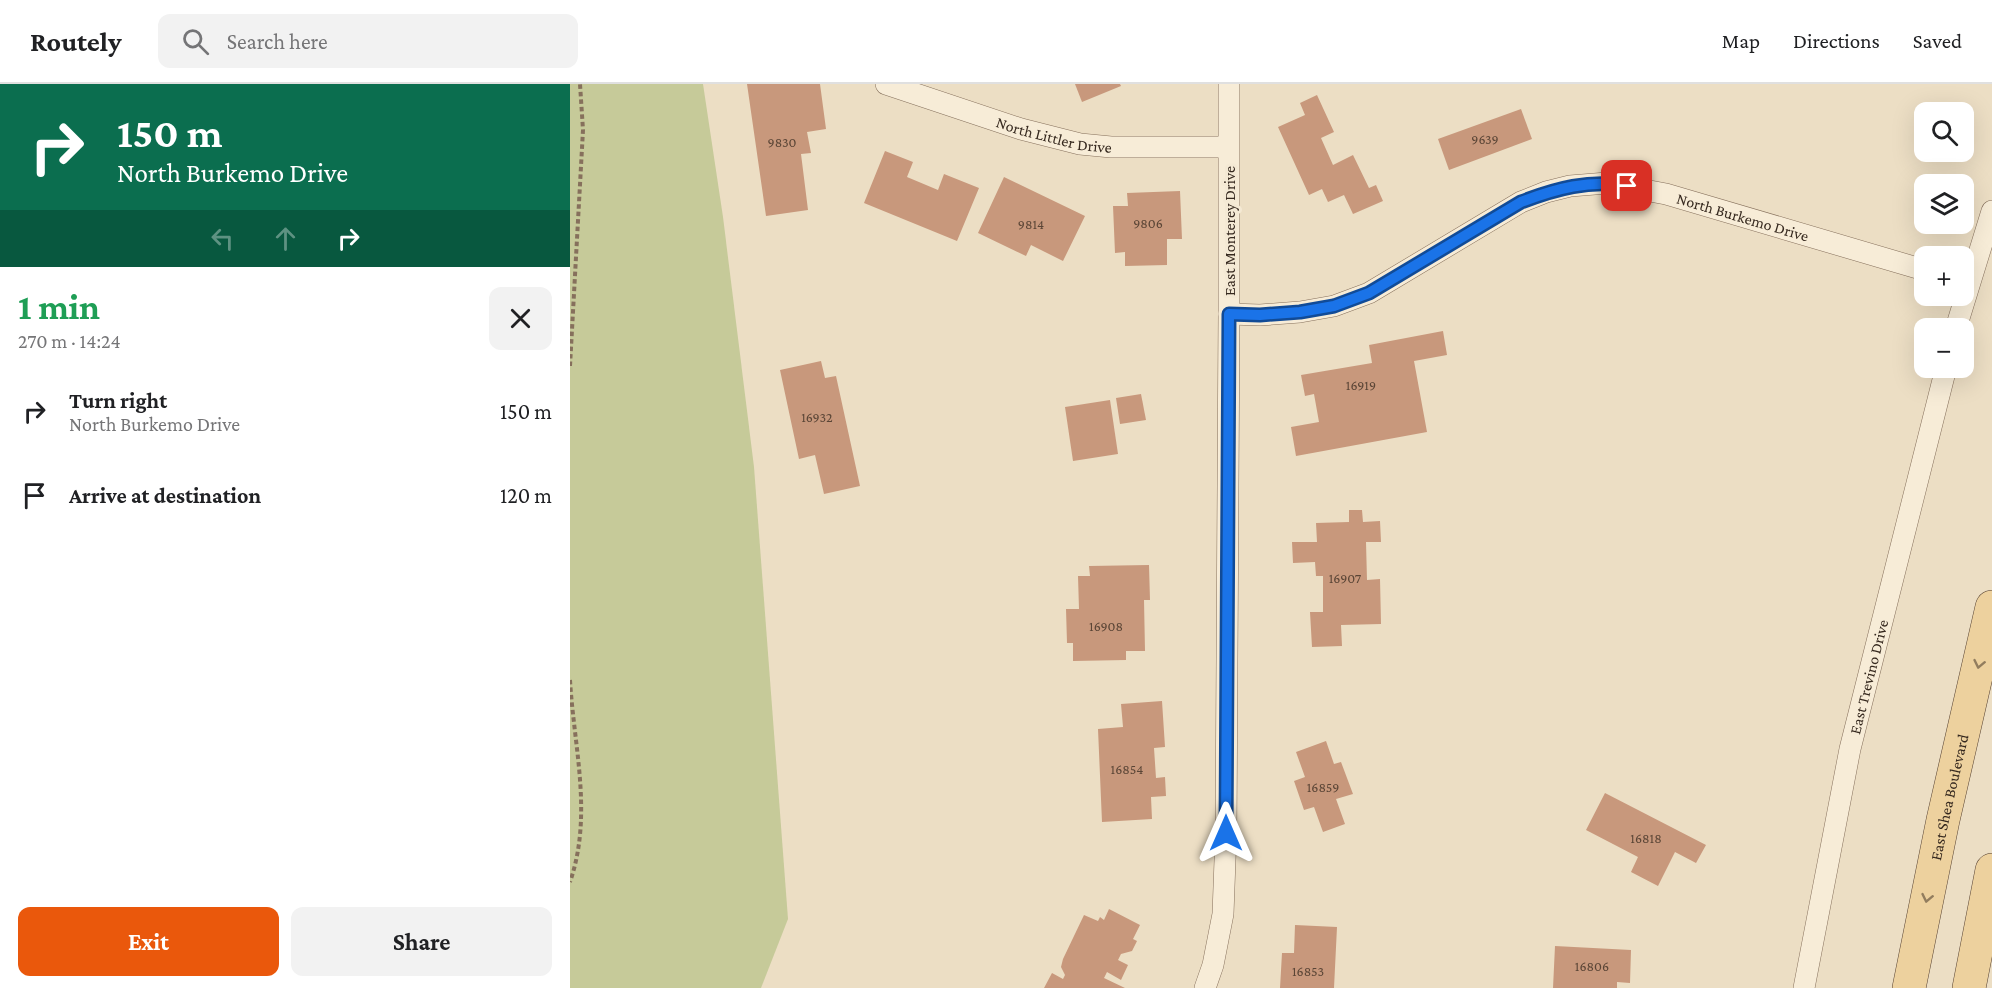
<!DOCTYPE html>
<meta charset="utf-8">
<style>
body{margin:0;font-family:"Crimson Pro",serif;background:#f2f2f2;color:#202124;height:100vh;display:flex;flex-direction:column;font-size:22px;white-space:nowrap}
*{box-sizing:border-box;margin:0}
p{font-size:20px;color:#757577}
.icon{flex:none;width:33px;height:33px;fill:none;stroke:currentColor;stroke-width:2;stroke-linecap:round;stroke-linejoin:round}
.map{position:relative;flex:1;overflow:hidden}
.side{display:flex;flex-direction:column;background:#fff;width:570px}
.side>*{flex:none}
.top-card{background:#0b6e4f;color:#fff;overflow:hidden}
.buttons{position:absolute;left:1344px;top:18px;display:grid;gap:12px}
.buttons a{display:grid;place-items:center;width:60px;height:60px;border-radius:12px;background:#fff;box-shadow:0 6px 24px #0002;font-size:30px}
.pin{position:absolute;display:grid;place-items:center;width:51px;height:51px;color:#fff;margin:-26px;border-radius:12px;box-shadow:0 3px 9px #0006}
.me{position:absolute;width:66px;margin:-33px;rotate:0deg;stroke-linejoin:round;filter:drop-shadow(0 0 4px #0008)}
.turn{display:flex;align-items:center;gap:21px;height:126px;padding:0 18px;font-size:27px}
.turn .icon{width:78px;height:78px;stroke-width:2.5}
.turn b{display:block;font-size:42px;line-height:51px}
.lanes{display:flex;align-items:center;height:57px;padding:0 18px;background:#0003;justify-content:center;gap:30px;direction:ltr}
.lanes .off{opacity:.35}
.round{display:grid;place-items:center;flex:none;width:63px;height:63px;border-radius:12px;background:#f2f2f2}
.head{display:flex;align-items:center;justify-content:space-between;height:102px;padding:0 18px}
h1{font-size:36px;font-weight:700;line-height:45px;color:#1e9e55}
.button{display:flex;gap:12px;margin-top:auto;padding:12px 18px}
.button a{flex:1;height:69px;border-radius:12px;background:#ea580c;color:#fff;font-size:24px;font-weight:700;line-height:69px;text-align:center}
.button a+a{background:#f2f2f2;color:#202124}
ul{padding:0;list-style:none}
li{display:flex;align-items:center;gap:18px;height:84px;padding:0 18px}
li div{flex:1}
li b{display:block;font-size:22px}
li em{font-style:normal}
header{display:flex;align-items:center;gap:36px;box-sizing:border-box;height:84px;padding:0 30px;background:#fff;border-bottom:2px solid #e0e0e0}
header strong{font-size:28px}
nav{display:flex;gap:33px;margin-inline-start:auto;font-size:21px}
.search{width:420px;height:54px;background:#f2f2f2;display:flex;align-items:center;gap:15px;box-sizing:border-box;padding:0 21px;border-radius:12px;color:#757577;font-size:22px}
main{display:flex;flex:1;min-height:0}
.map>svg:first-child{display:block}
.green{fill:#c6ca99}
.building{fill:#c8987c}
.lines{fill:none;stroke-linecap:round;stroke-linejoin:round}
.street-casing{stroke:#86705c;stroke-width:22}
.primary-casing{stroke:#543f30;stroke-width:34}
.path{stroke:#86705c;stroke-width:4;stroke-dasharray:4.5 3;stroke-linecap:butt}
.street{stroke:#f7ecd7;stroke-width:21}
.primary{stroke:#edd19e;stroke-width:33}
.oneway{stroke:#927d5e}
.route-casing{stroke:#114b97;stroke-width:15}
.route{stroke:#1a73e8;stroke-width:10}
.labels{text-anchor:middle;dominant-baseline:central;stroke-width:6;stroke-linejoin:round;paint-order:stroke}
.number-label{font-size:14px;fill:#5a4536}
.street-label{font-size:16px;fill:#36291f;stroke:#f4e9d4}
</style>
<header>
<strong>Routely</strong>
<div class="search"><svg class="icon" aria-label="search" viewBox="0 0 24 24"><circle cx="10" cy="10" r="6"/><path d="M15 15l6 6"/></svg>Search here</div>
<nav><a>Map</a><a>Directions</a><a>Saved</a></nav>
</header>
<main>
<section class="side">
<div class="top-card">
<div class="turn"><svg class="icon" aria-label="right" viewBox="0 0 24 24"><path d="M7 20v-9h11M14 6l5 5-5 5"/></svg><div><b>150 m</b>North Burkemo Drive</div></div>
<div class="lanes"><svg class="icon off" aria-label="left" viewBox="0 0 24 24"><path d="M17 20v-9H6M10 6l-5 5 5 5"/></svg><svg class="icon off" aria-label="ahead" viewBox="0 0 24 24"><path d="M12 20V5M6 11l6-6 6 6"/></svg><svg class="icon" aria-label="right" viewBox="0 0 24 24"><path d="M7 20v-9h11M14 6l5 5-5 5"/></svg></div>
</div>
<div class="head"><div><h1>1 min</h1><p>270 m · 14:24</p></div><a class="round"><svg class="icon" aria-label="close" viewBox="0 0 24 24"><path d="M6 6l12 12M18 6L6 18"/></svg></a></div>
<ul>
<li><svg class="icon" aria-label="right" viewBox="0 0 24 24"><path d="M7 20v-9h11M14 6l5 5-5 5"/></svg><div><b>Turn right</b><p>North Burkemo Drive</p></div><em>150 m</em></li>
<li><svg class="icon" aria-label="arrive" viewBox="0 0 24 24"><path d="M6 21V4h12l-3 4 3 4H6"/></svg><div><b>Arrive at destination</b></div><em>120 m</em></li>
</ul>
<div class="button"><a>Exit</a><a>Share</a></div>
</section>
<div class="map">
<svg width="1422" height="904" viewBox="0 0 1422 904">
<rect width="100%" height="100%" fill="#ecdec4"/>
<polygon class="green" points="0,0 133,0 153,133 184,383 218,835 191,904 0,904"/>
<g class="building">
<polygon points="177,0 250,0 256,45 237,48 241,69 231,70 238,126 196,132"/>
<polygon points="505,0 550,0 551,2 512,18"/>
<polygon points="747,11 764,48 751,54 763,81 783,71 799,104 806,101 813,117 783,130 774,111 758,118 752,105 739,111 708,43 735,31 730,19"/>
<polygon points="951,25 962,55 879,86 868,55"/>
<polygon points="315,67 343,78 337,93 368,106 374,90 409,104 387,157 294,119"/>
<polygon points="434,93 515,132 493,177 461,161 456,172 408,149"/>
<polygon points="610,107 612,155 597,155 597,181 555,182 555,168 545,169 543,122 558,122 557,109"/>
<polygon points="873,247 877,271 844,277 857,348 726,372 721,343 749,338 744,310 735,312 731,291 802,279 799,261"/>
<polygon points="251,277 255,294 266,292 290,402 254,410 245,371 229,375 210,286"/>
<polygon points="571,310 576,336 550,340 546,314"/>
<polygon points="540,316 548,370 503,377 495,323"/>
<polygon points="779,426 792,426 793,438 810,437 811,458 796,458 797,496 810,495 811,540 771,541 772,562 742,563 740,528 753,528 753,492 746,492 745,478 723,479 722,458 747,458 746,439 779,438"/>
<polygon points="579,481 580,516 574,516 575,567 556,567 556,576 503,577 503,559 497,559 496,525 509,525 508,492 520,492 519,482"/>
<polygon points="592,617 595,663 584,664 586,694 595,693 596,712 581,713 582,735 532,738 528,645 553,643 551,620"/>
<polygon points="756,657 764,680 771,678 783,710 766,715 775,740 753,748 744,723 734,726 724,697 735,693 726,668"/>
<polygon points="1035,709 1136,761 1126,779 1105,768 1088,802 1061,788 1068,773 1016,746"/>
<polygon points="539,825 570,841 563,855 567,857 562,867 551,870 548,876 558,881 551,896 537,888 534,894 555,904 474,904 482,889 493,895 495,891 491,883 493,875 514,831 528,837 530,833 534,836"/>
<polygon points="725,841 767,843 764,904 710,904 712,869 724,869"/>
<polygon points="985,862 1061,866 1060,899 1047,898 1047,904 983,904"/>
</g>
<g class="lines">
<g class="street-casing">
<g id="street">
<path id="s1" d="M316,0l135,45 59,15 31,3h117"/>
<path id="s2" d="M659,230l31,1 40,-3 34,-6 35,-13 152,-91 25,-10 24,-6 37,-3 59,11 258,76"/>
<polyline points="1386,244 1422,127"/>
<polyline points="635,904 643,881 653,830 656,749 659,230 659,0"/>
<path id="s3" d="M1234,904l46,-239 96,-381"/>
</g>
</g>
<g class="primary-casing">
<g id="primary">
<path id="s4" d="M1339,904l34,-168 49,-213"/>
<polyline points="1399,904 1422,786"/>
</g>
</g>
<g class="path">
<polyline points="0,282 13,46 10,0"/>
<path d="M0,596c4,68 23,135 0,202"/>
</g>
<use href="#street" class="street"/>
<use href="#primary" class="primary"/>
</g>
<defs><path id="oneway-chevron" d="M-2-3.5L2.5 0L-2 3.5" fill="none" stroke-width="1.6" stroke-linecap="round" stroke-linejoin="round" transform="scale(1.5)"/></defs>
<g class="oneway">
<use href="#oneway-chevron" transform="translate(1409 580) rotate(102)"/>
<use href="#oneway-chevron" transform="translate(1357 814) rotate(102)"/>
</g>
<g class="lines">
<g class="route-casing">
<path id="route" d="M656,749l3,-519 31,1 40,-3 34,-6 35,-13 152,-91c34,-13 69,-23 106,-16"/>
</g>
<use href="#route" class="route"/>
</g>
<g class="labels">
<g class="number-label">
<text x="915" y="55">9639</text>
<text x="212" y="58">9830</text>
<text x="578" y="139">9806</text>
<text x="461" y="140">9814</text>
<text x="791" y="301">16919</text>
<text x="247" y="333">16932</text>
<text x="775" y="494">16907</text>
<text x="536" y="542">16908</text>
<text x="557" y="685">16854</text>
<text x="753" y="703">16859</text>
<text x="1076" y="754">16818</text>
<text x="1022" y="882">16806</text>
<text x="738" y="887">16853</text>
</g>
<g class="street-label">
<text stroke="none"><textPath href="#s1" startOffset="176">North Littler Drive</textPath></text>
<text stroke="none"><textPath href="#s2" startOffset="549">North Burkemo Drive</textPath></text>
<text transform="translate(659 147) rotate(-90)">East Monterey Drive</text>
<text stroke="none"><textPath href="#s3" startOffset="318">East Trevino Drive</textPath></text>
<text stroke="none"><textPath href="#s4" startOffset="195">East Shea Boulevard</textPath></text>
</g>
</g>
</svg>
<div class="buttons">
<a><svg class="icon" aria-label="search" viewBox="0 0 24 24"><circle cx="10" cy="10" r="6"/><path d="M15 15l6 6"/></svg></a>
<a><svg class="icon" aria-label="layers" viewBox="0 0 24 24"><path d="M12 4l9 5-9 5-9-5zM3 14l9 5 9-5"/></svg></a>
<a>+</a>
<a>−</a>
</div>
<div class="pin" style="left:1057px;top:102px;background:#d93025"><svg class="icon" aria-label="arrive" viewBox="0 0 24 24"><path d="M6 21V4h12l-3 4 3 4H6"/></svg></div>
<svg class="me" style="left:656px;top:749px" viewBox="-20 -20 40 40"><path d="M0-17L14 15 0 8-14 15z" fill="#1a73e8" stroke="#fff" stroke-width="4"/></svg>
</div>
</main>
